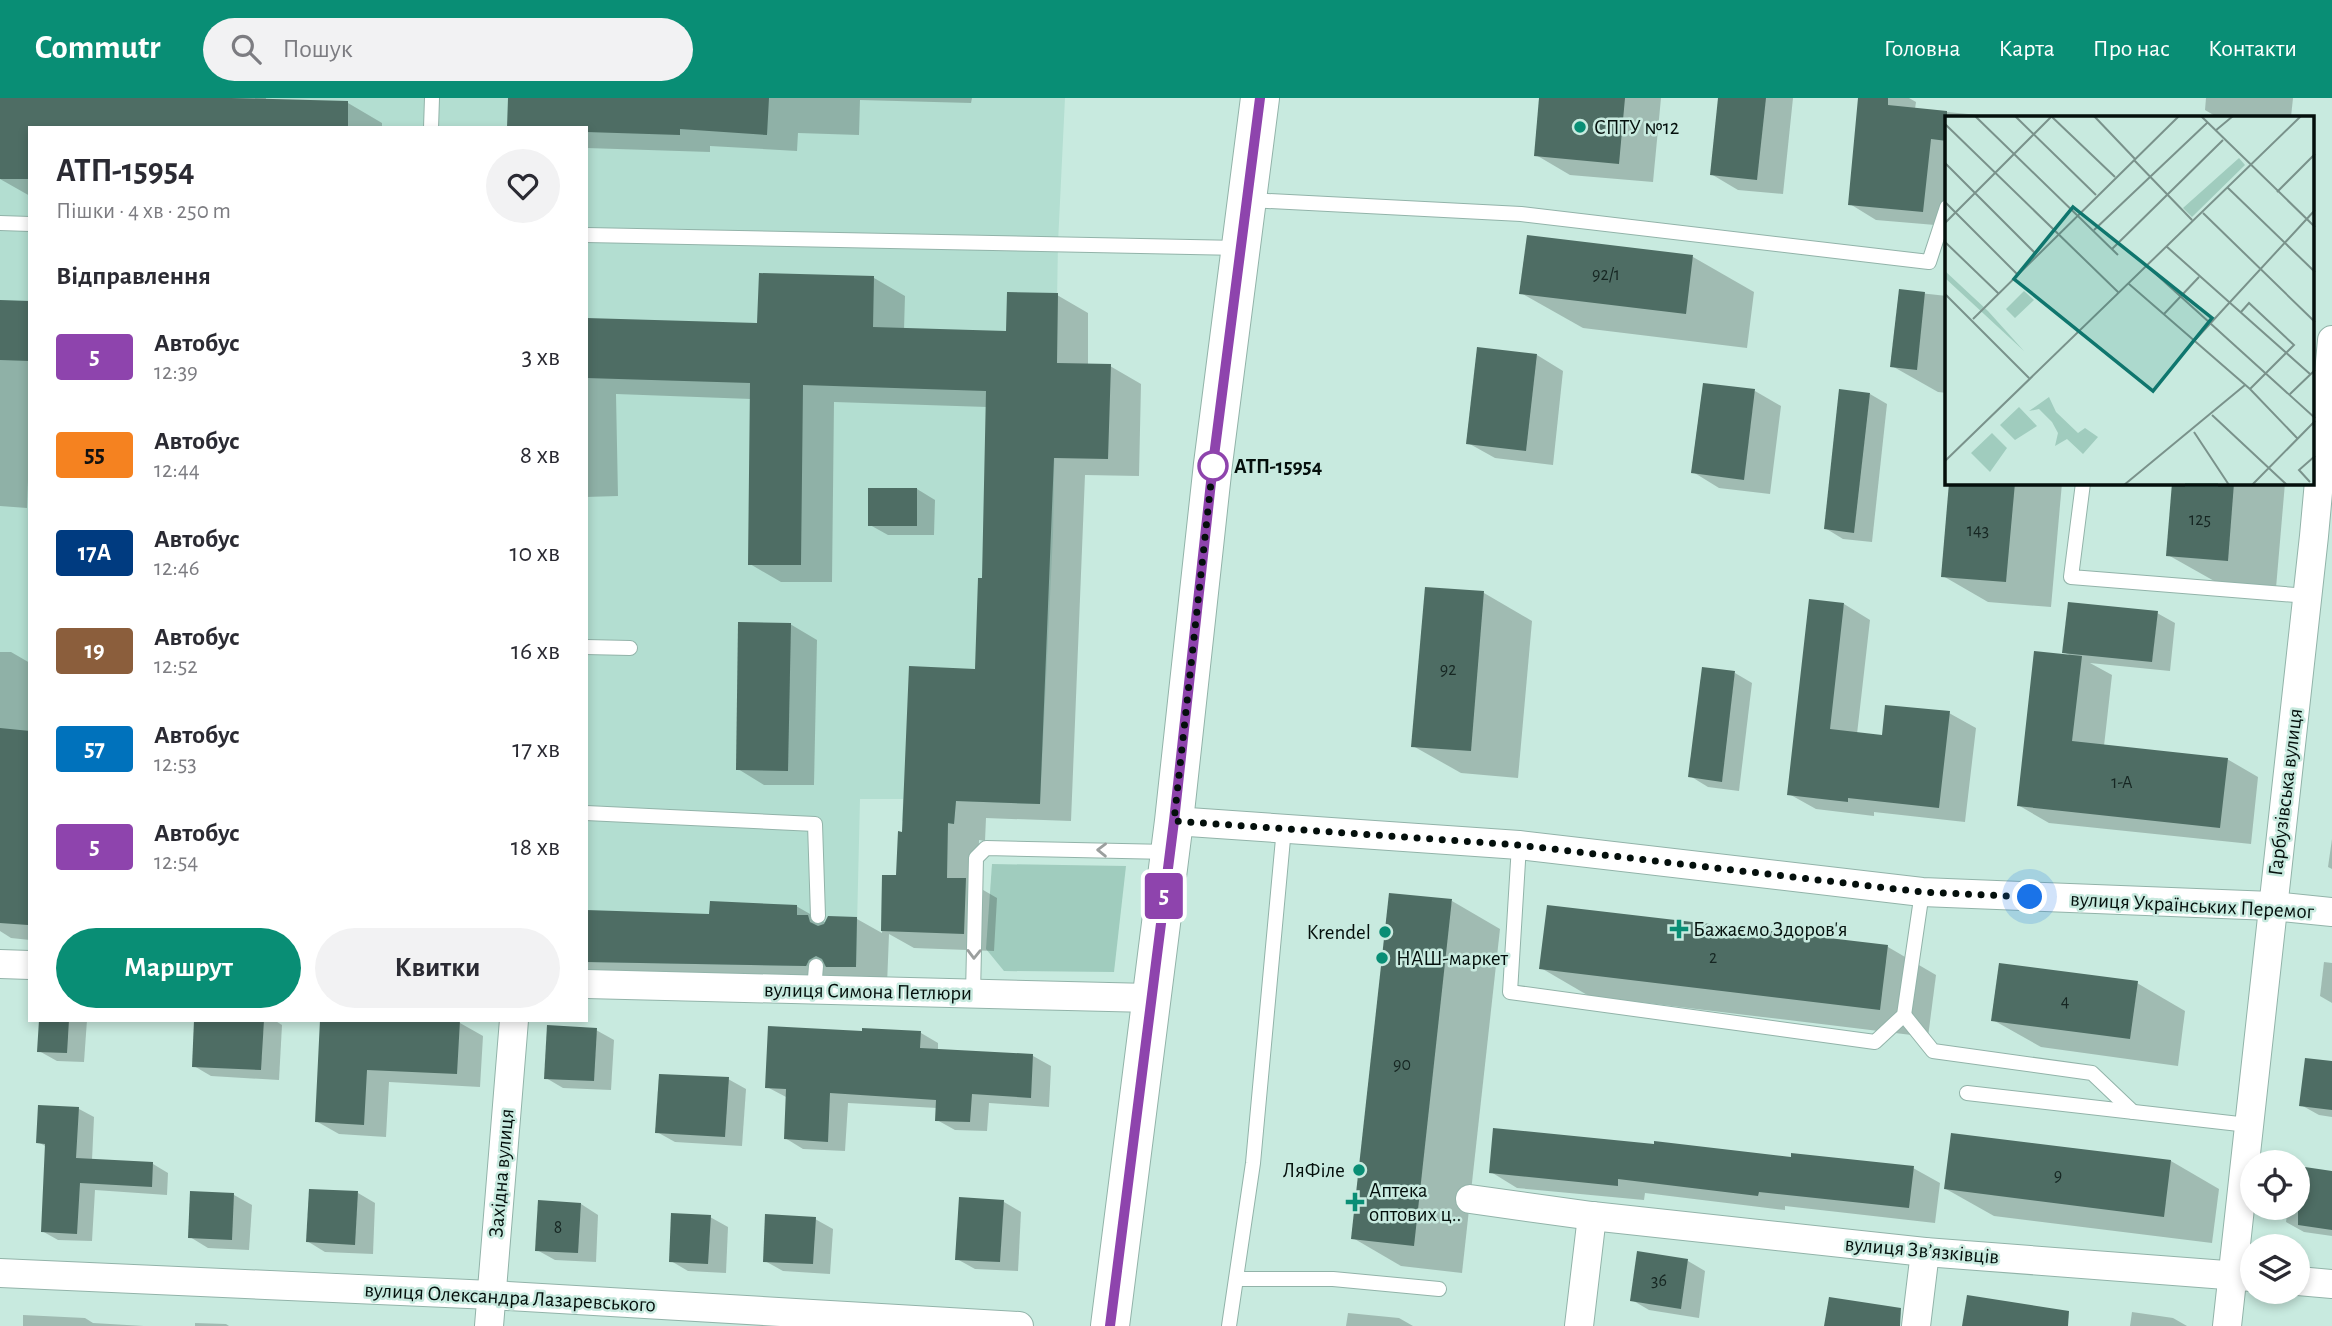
<!DOCTYPE html>
<html lang="uk">
<head>
<meta charset="utf-8">
<style>
	:root { --surface:#fff; --page:#f2f2f3; --text:#2b2b33; --muted:#7c7c81; --accent:#098e75 }
	body { margin:0; font-family:"Alegreya Sans",sans-serif; background:var(--page); color:var(--text); height:100vh; display:flex; flex-direction:column; font-size:26px; white-space:nowrap }
	* { box-sizing:border-box; margin:0 }
	p { font-size:23px; color:var(--muted) }
	.icon { flex:none; width:38px; height:38px; fill:none; stroke:currentColor; stroke-width:2; stroke-linecap:round; stroke-linejoin:round }
	.map { position:relative; flex:1; overflow:hidden }
	.side { position:absolute; left:28px; top:28px; width:560px; height:896px; display:flex; flex-direction:column; background:var(--surface); border-radius:0px; box-shadow:0 4px 10px #0003 }
	.side>* { flex:none }
	.badge { padding:0 14px; border-radius:5px; font-size:24px; line-height:46px }
	.controls { position:absolute; left:2240px; top:1052px; display:grid; gap:14px }
	.controls a { display:grid; place-items:center; width:70px; height:70px; border-radius:50%; background:var(--surface); box-shadow:0 4px 10px #0003; font-size:35px }
	.you { position:absolute; width:35px; height:35px; margin:-18px; border:5px solid #fff; border-radius:50%; background:#1a73e8; box-shadow:0 0 0 10px #1a73e833 }
	.map>.badge { position:absolute; translate:-50% -50%; box-shadow:0 0 0 4px #fff }
	h2 { padding:0 28px; font-size:26px; line-height:63px }
	.round { display:grid; place-items:center; flex:none; width:74px; height:74px; border-radius:37px; background:var(--page) }
	.summary { display:flex; align-items:center; justify-content:space-between; height:119px; padding:0 28px }
	h1 { font-size:33px; font-weight:700; line-height:52px }
	.primary-button { display:flex; gap:14px; margin-top:auto; padding:14px 28px }
	.primary-button a { flex:1; height:80px; border-radius:42px; background:var(--accent); color:#fff; font-size:28px; font-weight:700; line-height:80px; text-align:center }
	.primary-button a+a { background:var(--page); color:var(--text) }
	ul { padding:0; list-style:none }
	li { display:flex; align-items:center; gap:21px; height:98px; padding:0 28px }
	li div { flex:1 }
	li b { display:block; font-size:26px }
	li em { font-style:normal }
	li .badge { min-width:77px; font-weight:700; text-align:center }
	header { display:flex; align-items:center; gap:42px; box-sizing:border-box; height:98px; padding:0 35px; background:var(--accent); color:#fff }
	header strong { font-size:33px }
	nav { display:flex; gap:38px; margin-inline-start:auto; font-size:24px }
	.search { width:490px; height:63px; background:var(--page); display:flex; align-items:center; gap:18px; box-sizing:border-box; padding:0 24px; border-radius:38px; color:var(--muted); font-size:26px }
	.map>svg:first-child { display:block }
	.built { fill:#b3ded1 }
	.green { fill:#a0ccbe }
	.shadow { fill:#0003 }
	.building { fill:#4e6d64 }
	.lines { fill:none; stroke-linecap:round; stroke-linejoin:round }
	.service-casing { stroke:#92b3a9; stroke-width:16 }
	.minor-casing { stroke:#92b3a9; stroke-width:30 }
	.primary-casing { stroke:#92b3a9; stroke-width:40 }
	.service { stroke:#fff; stroke-width:14 }
	.minor { stroke:#fff; stroke-width:28 }
	.primary { stroke:#fff; stroke-width:38 }
	.oneway { stroke:#9b9f9e }
	.line-casing { stroke:#fff; stroke-width:16 }
	.line { stroke:#8e44ad; stroke-width:10 }
	.walk { stroke:#040f0c; stroke-width:7; stroke-dasharray:0 12.6 }
	.poi-dot { fill:#098e75; stroke:#c8eadf; stroke-width:2.5 }
	.stop-dot { fill:#fff; stroke:#8e44ad; stroke-width:3.5 }
	.labels { text-anchor:middle; stroke-width:5; stroke-linejoin:round; paint-order:stroke }
	.number-label { font-size:18px; fill:#162622 }
	.poi-label { font-size:21px; fill:#040f0c; stroke:#c8eadf; text-anchor:start }
	.stop-label { font-size:21px; font-weight:bold; fill:#040f0c; stroke:#c8eadf; text-anchor:start }
	.street-label { font-size:21px; fill:#040f0c; stroke:#c8eadf }
	.inset-river { fill:none; stroke:#70b4a1; stroke-width:3.5 }
	.inset-road { fill:none; stroke:#7a928b; stroke-width:2 }
	.view { fill:#0f766e; fill-opacity:0.15; stroke:#0f766e; stroke-width:3.5 }
	.inset-edge { fill:none; stroke:#040f0c; stroke-width:3.5 }
</style>
</head>
<body>
<header>
<strong>Commutr</strong>
<div class="search"><svg class="icon" aria-label="search" viewBox="0 0 24 24"><circle cx="10" cy="10" r="6"/><path d="M15 15l6 6"/></svg>Пошук</div>
<nav><a>Головна</a><a>Карта</a><a>Про нас</a><a>Контакти</a></nav>
</header>
<div class="map">
<svg width="2332" height="1228" viewBox="0 0 2332 1228">
	<rect width="100%" height="100%" fill="#c8eadf"/>
	<polygon class="built" points="0,0 1065,0 1058,145 1053,437 1040,706 956,703 954,726 902,723 903,701 860,701 856,869 586,864 586,30 30,30 30,710 0,707"/>
	<polygon class="green" points="992,766 1126,768 1114,874 1004,873 986,851"/>
	<g class="shadow">
		<polygon points="0,0 266,0 266,4 348,5 382,25 382,30 30,30 30,98 0,81"/>
		<polygon points="509,0 972,0 971,5 860,2 859,37 798,35 797,53 710,48 710,54 586,50 586,30"/>
		<polygon points="1541,0 1661,0 1653,84 1570,77 1536,57"/>
		<polygon points="1719,0 1793,0 1783,96 1738,92 1711,76"/>
		<polygon points="1860,0 1909,0 1916,4 1915,11 2000,19 1947,19 1947,128 1876,122 1850,106"/>
		<polygon points="2206,0 2293,0 2291,19 2217,19 2205,12"/>
		<polygon points="1528,139 1693,159 1754,194 1747,250 1583,230 1521,195"/>
		<polygon points="874,180 905,198 904,232 1007,235 1057,197 1088,215 1088,267 1110,268 1141,286 1139,378 1085,377 1071,723 986,720 985,743 979,742 978,789 997,800 994,853 914,850 889,836 887,887 859,886 845,878 840,880 586,881 586,813 711,818 796,808 826,825 857,821 882,835 884,779 898,779 904,735 976,573 983,482 987,309 834,304 832,484 781,484 750,466 751,301 616,296 618,398 586,399 586,222 759,227"/>
		<polygon points="1901,193 1947,198 1947,295 1938,294 1892,268"/>
		<polygon points="0,204 30,205 30,329 27,410 0,408"/>
		<polygon points="1537,257 1563,273 1553,367 1495,360 1468,345"/>
		<polygon points="1755,293 1781,308 1770,396 1719,390 1693,374"/>
		<polygon points="1870,296 1887,306 1872,444 1843,441 1825,430"/>
		<polygon points="1951,385 2062,385 2051,509 1988,504 1943,478"/>
		<polygon points="2174,385 2285,385 2276,490 2216,484 2168,457"/>
		<polygon points="917,391 935,402 934,437 888,437 870,427"/>
		<polygon points="1427,490 1484,495 1532,523 1518,680 1461,675 1413,648"/>
		<polygon points="1844,506 1870,522 1857,636 1884,639 1949,615 1976,630 1965,724 1874,714 1874,718 1816,711 1789,696"/>
		<polygon points="2157,515 2175,525 2170,573 2090,565 2112,577 2104,648 2227,661 2258,679 2251,746 2049,725 2018,707 2073,559 2064,554"/>
		<polygon points="790,526 817,542 814,687 764,687 738,671"/>
		<polygon points="0,554 11,554 30,565 30,842 11,840 0,833"/>
		<polygon points="1735,575 1752,585 1739,693 1708,689 1690,678"/>
		<polygon points="2332,741 2332,771 2328,769"/>
		<polygon points="1452,803 1500,831 1462,1175 1401,1168 1353,1140"/>
		<polygon points="1888,849 1936,877 1928,939 1589,898 1541,870"/>
		<polygon points="2324,864 2332,865 2332,905 2320,898"/>
		<polygon points="2137,885 2185,913 2178,968 2041,949 1993,922"/>
		<polygon points="40,922 87,922 84,964 57,963 39,953"/>
		<polygon points="196,922 274,922 282,927 279,982 211,978 194,968"/>
		<polygon points="322,922 460,925 483,938 480,989 389,984 386,1039 339,1036 316,1023"/>
		<polygon points="596,932 614,942 611,992 563,990 546,980"/>
		<polygon points="864,935 921,935 938,945 938,953 1033,958 1051,968 1049,1009 989,1005 987,1033 955,1032 937,1022 937,1010 848,1005 845,1053 803,1051 785,1040 788,1000 767,989"/>
		<polygon points="2332,965 2332,1019 2319,1017 2301,1007"/>
		<polygon points="728,981 746,991 742,1048 675,1044 657,1034"/>
		<polygon points="79,1011 94,1019 92,1062 153,1066 168,1075 167,1097 95,1092 92,1143 58,1142 42,1133 47,1049 38,1044"/>
		<polygon points="1792,1061 1913,1070 1940,1085 1935,1125 1785,1108 1785,1112 1645,1095 1644,1102 1517,1090 1491,1074"/>
		<polygon points="2171,1063 2219,1091 2212,1145 1994,1118 1946,1091"/>
		<polygon points="2298,1070 2332,1075 2332,1138 2304,1134 2286,1124 2288,1110 2298,1110"/>
		<polygon points="358,1095 375,1105 373,1156 325,1154 307,1143"/>
		<polygon points="234,1097 252,1107 249,1152 208,1150 190,1139"/>
		<polygon points="1004,1104 1021,1114 1018,1173 975,1171 957,1161"/>
		<polygon points="581,1106 598,1117 596,1164 555,1162 537,1152"/>
		<polygon points="710,1119 728,1129 726,1175 688,1173 671,1163"/>
		<polygon points="815,1121 833,1131 830,1176 783,1173 765,1163"/>
		<polygon points="1688,1163 1705,1173 1699,1220 1649,1212 1632,1202"/>
		<polygon points="2132,1214 2173,1220 2187,1228 2130,1228"/>
		<polygon points="1348,1215 1399,1220 1413,1228 1346,1228"/>
		<polygon points="23,1217 85,1220 93,1225 144,1228 23,1228"/>
		<polygon points="195,1225 226,1226 229,1228 195,1228"/>
	</g>
	<g class="building">
		<polygon points="0,0 231,0 348,3 348,30 30,30 30,81 0,81"/>
		<polygon points="508,0 769,0 767,37 680,31 680,37 586,34 586,30 507,30"/>
		<polygon points="1539,0 1625,0 1619,66 1534,58"/>
		<polygon points="1718,0 1766,0 1757,82 1710,77"/>
		<polygon points="1858,0 1888,0 1888,7 1947,13 1947,43 1931,41 1923,114 1848,107"/>
		<polygon points="1527,137 1693,157 1686,216 1519,196"/>
		<polygon points="759,175 874,178 873,229 1006,233 1007,194 1058,195 1057,265 1111,266 1108,361 1054,360 1040,706 956,703 954,726 948,725 947,780 966,780 964,836 881,833 882,777 896,777 898,733 902,734 909,568 975,571 978,480 982,480 986,293 803,287 801,467 748,467 750,285 586,280 586,220 757,225"/>
		<polygon points="1899,191 1925,194 1917,272 1890,269"/>
		<polygon points="0,202 30,203 30,263 0,262"/>
		<polygon points="1477,249 1537,256 1526,353 1466,346"/>
		<polygon points="1703,285 1755,291 1744,382 1691,375"/>
		<polygon points="1839,291 1870,295 1854,435 1824,431"/>
		<polygon points="1949,385 2015,385 2006,484 1941,479"/>
		<polygon points="2172,385 2234,385 2228,463 2166,458"/>
		<rect x="868" y="390" width="49" height="38"/>
		<polygon points="1425,489 1484,493 1471,653 1411,649"/>
		<polygon points="1809,501 1844,505 1830,631 1882,637 1885,607 1950,613 1939,710 1848,700 1848,704 1787,697"/>
		<polygon points="2068,504 2158,513 2152,564 2062,555"/>
		<polygon points="738,524 791,525 788,673 736,672"/>
		<polygon points="2034,553 2082,558 2072,643 2228,660 2220,730 2017,708"/>
		<polygon points="1702,569 1735,573 1722,684 1688,679"/>
		<polygon points="0,630 30,633 28,827 0,825"/>
		<polygon points="1389,795 1452,801 1414,1148 1351,1141"/>
		<polygon points="710,803 797,807 797,817 808,817 810,824 818,828 824,826 828,818 857,819 856,869 826,869 822,861 816,858 809,862 806,868 586,864 586,812 709,816"/>
		<polygon points="1547,807 1888,847 1880,912 1539,871"/>
		<polygon points="1999,865 2138,883 2130,941 1991,923"/>
		<polygon points="39,922 69,922 67,955 37,954"/>
		<polygon points="194,922 264,922 261,972 192,969"/>
		<polygon points="320,922 460,922 457,976 367,972 364,1027 315,1024"/>
		<polygon points="547,927 597,930 594,983 544,981"/>
		<polygon points="768,928 862,933 862,930 921,933 920,950 1033,956 1031,1000 972,996 970,1024 935,1023 936,1002 830,995 828,1044 784,1041 786,991 765,990"/>
		<polygon points="2305,960 2332,963 2332,1012 2299,1008"/>
		<polygon points="659,976 729,979 725,1039 655,1035"/>
		<polygon points="38,1007 79,1009 76,1060 153,1064 152,1089 80,1085 77,1136 41,1134 45,1046 36,1045"/>
		<polygon points="1493,1030 1654,1046 1654,1043 1791,1059 1791,1055 1914,1068 1909,1110 1759,1094 1758,1098 1618,1081 1618,1088 1489,1075"/>
		<polygon points="1951,1035 2171,1062 2164,1119 1944,1091"/>
		<polygon points="2298,1068 2332,1073 2332,1132 2298,1127"/>
		<polygon points="309,1091 358,1093 355,1147 306,1144"/>
		<polygon points="190,1093 234,1095 232,1142 188,1140"/>
		<polygon points="959,1099 1004,1102 1000,1164 955,1162"/>
		<polygon points="538,1102 581,1105 578,1155 535,1153"/>
		<polygon points="671,1115 711,1117 708,1166 669,1164"/>
		<polygon points="765,1116 816,1119 813,1166 763,1164"/>
		<polygon points="1637,1153 1688,1161 1681,1211 1630,1203"/>
		<polygon points="1967,1197 2069,1213 2068,1228 1962,1228"/>
		<polygon points="1829,1199 1901,1210 1900,1228 1824,1228"/>
	</g>
	<g class="lines">
		<g class="service-casing">
			<g id="service">
				<polyline points="431,30 432,0"/>
				<polyline points="1249,102 1521,116 1929,164 1947,109"/>
				<polyline points="0,125 30,126"/>
				<polyline points="586,137 1240,150"/>
				<polyline points="2083,385 2071,479 2308,498"/>
				<polyline points="586,549 630,550"/>
				<polyline points="586,715 815,726 818,818"/>
				<polyline points="1519,747 1510,894 1875,944 1904,917 1922,794"/>
				<polyline points="814,892 816,868"/>
				<polyline points="973,896 976,760 986,750 1169,754"/>
				<polyline points="1904,917 1933,953 2092,975 2133,1014"/>
				<polyline points="1967,995 2248,1027"/>
				<polyline points="1237,1181 1333,1181 1439,1191"/>
				<polyline points="1229,1228 1253,1065 1284,730"/>
			</g>
		</g>
		<g class="minor-casing">
			<g id="minor">
				<polyline points="1174,723 1519,747 1922,794 2272,808 2332,814"/>
				<polyline points="0,866 30,867"/>
				<polyline points="586,886 1150,900"/>
				<polyline points="1470,1101 1592,1118 1925,1154 2252,1179"/>
				<polyline points="0,1175 491,1197 1019,1228"/>
				<polyline points="2298,1183 2332,1186"/>
				<polyline points="489,1228 514,922"/>
				<polyline points="1579,1228 1592,1118"/>
				<polyline points="1916,1228 1925,1154"/>
				<polyline points="2227,1228 2314,438 2332,242"/>
			</g>
		</g>
		<g class="primary-casing">
			<polyline id="primary" points="1110,1228 1174,723 1213,366 1260,0"/>
		</g>
		<use href="#service" class="service"/>
		<use href="#minor" class="minor"/>
		<use href="#primary" class="primary"/>
	</g>
	<defs><path id="oneway-chevron" d="M-2-3.5L2.5 0L-2 3.5" fill="none" stroke-width="1.6" stroke-linecap="round" stroke-linejoin="round" transform="scale(1.75)"/></defs>
	<g class="oneway">
		<use href="#oneway-chevron" transform="translate(1102 752) rotate(-179)"/>
		<use href="#oneway-chevron" transform="translate(974 856) rotate(91)"/>
	</g>
	<g class="lines">
		<g class="line-casing">
			<polyline id="line" points="1110,1228 1174,723 1213,366 1260,0"/>
		</g>
		<use href="#line" class="line"/>
		<polyline class="walk" points="1213,368 1213,366 1174,723 1518,747 1922,794 2030,799"/>
	</g>
	<g class="poi-dot">
		<circle cx="1580" cy="29" r="7"/>
		<path d="M1675.5 820.5h7v7h7v7h-7v7h-7v-7h-7v-7h7z"/>
		<circle cx="1385" cy="834" r="7"/>
		<circle cx="1382" cy="860" r="7"/>
		<circle cx="1359" cy="1072" r="7"/>
		<path d="M1351.5 1093.5h7v7h7v7h-7v7h-7v-7h-7v-7h7z"/>
	</g>
	<circle class="stop-dot" cx="1213" cy="368" r="14"/>
	<g class="labels">
		<g class="number-label">
			<text x="1606" y="182">92/1</text>
			<text x="2200" y="427">125</text>
			<text x="1978" y="438">143</text>
			<text x="1448" y="577">92</text>
			<text x="2122" y="690">1-А</text>
			<text x="1713" y="865">2</text>
			<text x="2065" y="909">4</text>
			<text x="1402" y="972">90</text>
			<text x="2058" y="1083">9</text>
			<text x="558" y="1135">8</text>
			<text x="1659" y="1188">36</text>
		</g>
		<g class="poi-label">
			<text x="1594" y="36">СПТУ №12</text>
			<text x="1693" y="838">Бажаємо Здоров'я</text>
			<text x="1371" y="841" text-anchor="end">Krendel</text>
			<text x="1396" y="867">НАШ-маркет</text>
			<text x="1345" y="1079" text-anchor="end">ЛяФіле</text>
			<text x="1369" y="1099">Аптека<tspan x="1369" dy="24">оптових ц..</tspan></text>
		</g>
		<g class="stop-label">
			<text x="1234" y="375">АТП-15954</text>
		</g>
		<g class="street-label">
			<text transform="translate(2285 694) rotate(-83)" y="7">Гарбузівська вулиця</text>
			<text transform="translate(2192 807) rotate(3)" y="7">вулиця Українських Перемог</text>
			<text transform="translate(868 893) rotate(1)" y="7">вулиця Симона Петлюри</text>
			<text transform="translate(501 1075) rotate(-85)" y="7">Західна вулиця</text>
			<text transform="translate(1922 1152) rotate(5)" y="7">вулиця Звʼязківців</text>
			<text transform="translate(510 1199) rotate(3)" y="7">вулиця Олександра Лазаревського</text>
		</g>
	</g>
	<g transform="translate(1945 18)">
		<rect width="369" height="369" fill="#c8eadf"/>
		<path d="M 294,42 L 300,49 L 247,101 L 238,92 ZM 0,155 L 43,195 L 79,235 L 0,162 ZM 79,175 L 89,184 L 70,202 L 61,193 ZM 104,281 L 111,296 L 133,317 L 140,312 L 153,321 L 138,338 L 122,323 L 110,330 L 113,317 L 107,306 L 94,293 L 84,295 ZM 74,291 L 92,310 L 70,324 L 55,309 ZM 47,317 L 62,332 L 45,356 L 26,337 Z" fill="#a0ccbe"/>
		<path class="inset-river" d="M 240,369 L 273,369"/>
		<path class="inset-road" d="M 30,0 L 173,139M 70,0 L 151,79M 106,0 L 170,61M 149,0 L 190,43M 256,0 L 370,111M 0,8 L 173,176M 270,15 L 288,0M 189,44 L 247,104M 0,47 L 91,138M 282,71 L 370,156M 332,76 L 370,38M 0,86 L 72,158M 258,97 L 370,206M 0,107 L 107,0M 149,114 L 262,7M 0,126 L 53,177M 221,130 L 365,258M 167,133 L 278,24M 202,150 L 370,302M 184,168 L 305,273 L 352,322M 0,178 L 84,262M 296,196 L 304,187 L 349,229 L 305,273M 219,198 L 254,161M 28,203 L 234,0M 250,224 L 370,94M 345,278 L 370,254M 267,299 L 342,369M 249,316 L 284,369M 0,345 L 356,0M 365,366 L 354,354 L 370,340M 179,369 L 300,269M 307,369 L 370,305"/>
		<path class="view" d="M 128,91 L 267,202 L 208,275 L 69,163 Z"/>
		<rect width="369" height="369" class="inset-edge"/>
	</g>
</svg>
<div class="controls">
<a><svg class="icon" aria-label="locate" viewBox="0 0 24 24"><circle cx="12" cy="12" r="6"/><path d="M12 2v4M12 18v4M2 12h4M18 12h4"/></svg></a>
<a><svg class="icon" aria-label="layers" viewBox="0 0 24 24"><path d="M12 4l9 5-9 5-9-5zM3 14l9 5 9-5"/></svg></a>
</div>
<div class="you" style="left:2030px;top:799px"></div>
<b class="badge" style="left:1164px;top:798px;background:#8e44ad;color:#fff">5</b>
<section class="side">
<div class="summary"><div><h1>АТП-15954</h1><p>Пішки · 4 хв · 250 m</p></div><a class="round"><svg class="icon" aria-label="heart" viewBox="0 0 24 24"><path d="M12 20l-8-8c-3-5 5-10 8-4 3-6 11-1 8 4z"/></svg></a></div>
<h2>Відправлення</h2>
<ul>
<li><span class="badge" style="background:#8e44ad;color:#fff">5</span><div><b>Автобус</b><p>12:39</p></div><em>3 хв</em></li>
<li><span class="badge" style="background:#f58220;color:#111">55</span><div><b>Автобус</b><p>12:44</p></div><em>8 хв</em></li>
<li><span class="badge" style="background:#003b80;color:#fff">17А</span><div><b>Автобус</b><p>12:46</p></div><em>10 хв</em></li>
<li><span class="badge" style="background:#8b5e3c;color:#fff">19</span><div><b>Автобус</b><p>12:52</p></div><em>16 хв</em></li>
<li><span class="badge" style="background:#0072bc;color:#fff">57</span><div><b>Автобус</b><p>12:53</p></div><em>17 хв</em></li>
<li><span class="badge" style="background:#8e44ad;color:#fff">5</span><div><b>Автобус</b><p>12:54</p></div><em>18 хв</em></li>
</ul>
<div class="primary-button"><a>Маршрут</a><a>Квитки</a></div>
</section>
</div>
</body>
</html>
